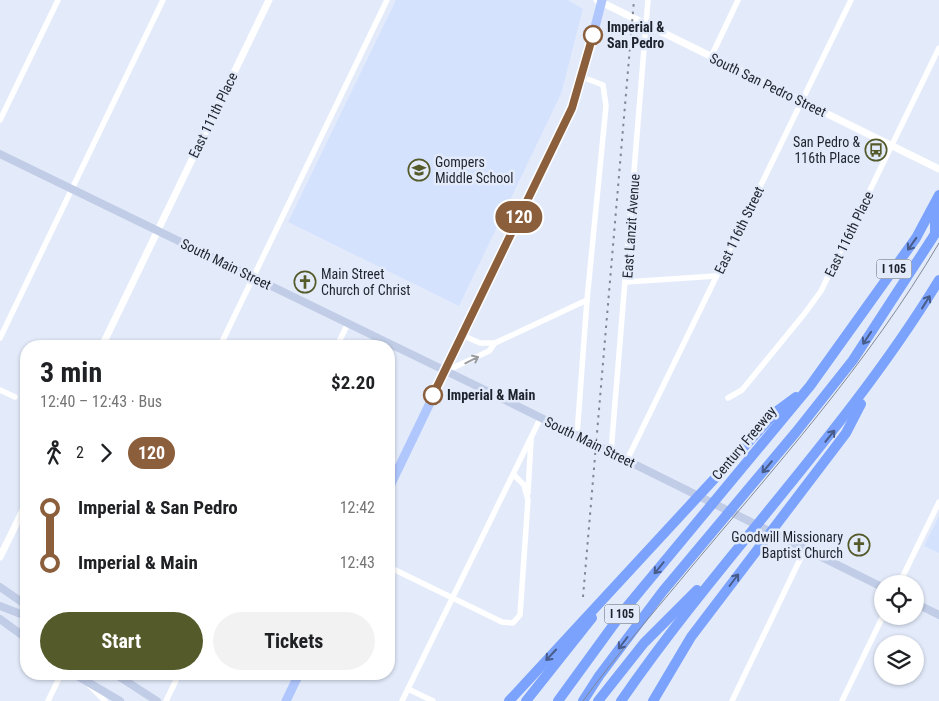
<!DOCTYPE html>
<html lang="en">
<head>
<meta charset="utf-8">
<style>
	:root { --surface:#fff; --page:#f2f2f2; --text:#202124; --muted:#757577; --accent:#545a29 }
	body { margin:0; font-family:"Roboto Condensed",sans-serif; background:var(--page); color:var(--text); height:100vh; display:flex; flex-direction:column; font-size:19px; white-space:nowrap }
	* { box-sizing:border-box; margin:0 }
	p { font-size:16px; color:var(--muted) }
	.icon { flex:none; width:28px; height:28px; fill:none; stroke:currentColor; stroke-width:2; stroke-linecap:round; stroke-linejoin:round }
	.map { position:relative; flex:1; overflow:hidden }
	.sheet { position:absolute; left:20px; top:340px; width:375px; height:340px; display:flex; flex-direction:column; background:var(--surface); border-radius:20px; box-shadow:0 1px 4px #0004 }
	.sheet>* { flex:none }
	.badge { padding:0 10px; border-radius:16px; font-size:18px; line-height:32px }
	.controls { position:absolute; left:874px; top:575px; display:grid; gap:10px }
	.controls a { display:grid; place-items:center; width:50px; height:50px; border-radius:50%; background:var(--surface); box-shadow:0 1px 4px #0004; font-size:25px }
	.map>.badge { position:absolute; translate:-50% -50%; box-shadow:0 0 0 2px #fff }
	.legs { display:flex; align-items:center; gap:8px; height:55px; padding:0 20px; font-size:16px }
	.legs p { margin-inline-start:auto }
	.head { display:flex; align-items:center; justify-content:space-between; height:85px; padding:0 20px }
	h1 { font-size:28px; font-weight:700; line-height:38px }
	.button { display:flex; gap:10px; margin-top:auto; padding:10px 20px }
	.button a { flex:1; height:58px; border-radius:30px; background:var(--accent); color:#fff; font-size:20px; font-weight:700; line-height:58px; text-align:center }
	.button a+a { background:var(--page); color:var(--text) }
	ul { padding:0 20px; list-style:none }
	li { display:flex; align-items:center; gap:18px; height:55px; font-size:19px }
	li i { display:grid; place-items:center; width:8px; height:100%; margin:0 6px; background:currentColor }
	li i::after { content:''; width:12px; height:12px; margin:-6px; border:4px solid; border-radius:50%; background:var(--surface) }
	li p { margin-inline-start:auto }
	li:first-child i { background:linear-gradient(#0000 50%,currentColor 0) }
	li:last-child i { background:linear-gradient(currentColor 50%,#0000 0) }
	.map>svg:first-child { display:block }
	.built { fill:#d5e2fe }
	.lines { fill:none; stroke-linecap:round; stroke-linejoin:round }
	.minor { stroke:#fff; stroke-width:5.5 }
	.tertiary { stroke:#fff; stroke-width:7 }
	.secondary { stroke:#c1cce6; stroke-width:8 }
	.primary { stroke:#b0c7fd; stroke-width:9 }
	.motorway { stroke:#7ba2fc; stroke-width:10 }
	.tram { stroke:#818794; stroke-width:1 }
	.rail { stroke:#818794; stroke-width:2; stroke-dasharray:2.5 5; stroke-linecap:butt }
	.oneway { stroke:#485c8a }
	.oneway2 { stroke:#9a9ca0 }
	.line-1-casing { stroke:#fff; stroke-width:11 }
	.line-1 { stroke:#8b5e3c; stroke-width:8 }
	.stop-1-dot { fill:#fff; stroke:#8b5e3c; stroke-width:2.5 }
	.labels { text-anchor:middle; stroke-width:5; stroke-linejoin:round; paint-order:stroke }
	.shield { fill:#e3ebfb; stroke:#595f6b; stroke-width:1 }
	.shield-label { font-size:12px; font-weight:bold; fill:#1e232d }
	.stop-label { font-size:14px; font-weight:bold; fill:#1e232d; stroke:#e3ebfb; text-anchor:start }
	.street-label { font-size:14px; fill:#1e232d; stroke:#e3ebfb }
	.poi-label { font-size:14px; fill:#1e232d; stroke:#e3ebfb; text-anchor:end }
</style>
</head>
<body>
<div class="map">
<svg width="939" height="701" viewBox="0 0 939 701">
	<rect width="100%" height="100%" fill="#e3ebfb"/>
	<g class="built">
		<polygon points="396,0 568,0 583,9 561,94 459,306 288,222"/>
		<polygon points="939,516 939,553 924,546"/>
	</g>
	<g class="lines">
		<g class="minor">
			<polyline points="711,57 738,0"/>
			<polyline points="0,120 58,0"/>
			<polyline points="626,282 716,276"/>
			<polyline points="462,335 480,343 495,343 587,300"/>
			<polyline points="0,338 163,0"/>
			<polyline points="220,346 387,0"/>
			<polyline points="337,346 348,323"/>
			<polyline points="446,371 489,351 495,343"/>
			<polyline points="0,390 15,397"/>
			<polyline points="728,398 742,390 805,313 821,291 939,48"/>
			<polyline points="577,435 587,300 606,106 603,85 582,77"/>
			<polyline points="611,452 648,0"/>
			<polyline points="627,460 851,0"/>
			<polyline points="528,493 531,440"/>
			<polyline points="389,567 502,622 513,623 520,615 528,500 524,485 513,474"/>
			<polyline points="899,584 939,502"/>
			<polyline points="89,685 105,701"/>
			<polyline points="408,689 433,701"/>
			<polyline points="48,701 61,674"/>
			<polyline points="166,701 179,674"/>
			<polyline points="402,701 541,417"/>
			<polyline points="732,701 805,549"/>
			<polyline points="842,701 883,616"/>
		</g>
		<g class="tertiary">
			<polyline points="597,0 939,169"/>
			<polyline points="102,346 269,0"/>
			<polyline points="0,557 26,504"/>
		</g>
		<g class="secondary">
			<polyline points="0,154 487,391 882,587"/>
			<polyline points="0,587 26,605"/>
			<polyline points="915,603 939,615"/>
			<polyline points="0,606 26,616"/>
			<polyline points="0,619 26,638"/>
			<polyline points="74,674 120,701"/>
			<polyline points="115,674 157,701"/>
		</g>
		<g class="primary">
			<polyline points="389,488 572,108 582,77 602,0"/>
			<polyline points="286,701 299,674"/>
		</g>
		<g class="motorway">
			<polyline points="509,701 777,411 796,397"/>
			<polyline points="526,701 592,618"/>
			<polyline points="558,701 625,609 810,386 916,238 939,195"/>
			<polyline points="583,701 599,676 663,591 796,432 853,360 935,234 935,205"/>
			<polyline points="598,701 644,643 697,590"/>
			<path d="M 621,701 C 721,556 847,431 939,280"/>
			<polyline points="653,701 691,637 846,433 861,404"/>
		</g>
		<path class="tram" d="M 583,701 C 614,658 649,618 683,577 C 773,469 868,364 939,243"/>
		<polyline class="rail" points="583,597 634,0"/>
	</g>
	<defs><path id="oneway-shaft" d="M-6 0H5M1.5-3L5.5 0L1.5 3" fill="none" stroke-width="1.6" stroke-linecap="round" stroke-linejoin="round" transform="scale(1.25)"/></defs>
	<g class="oneway">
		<use href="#oneway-shaft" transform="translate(912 244) rotate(125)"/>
		<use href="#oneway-shaft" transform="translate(926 302) rotate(-58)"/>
		<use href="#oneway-shaft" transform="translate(867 338) rotate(124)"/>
		<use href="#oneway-shaft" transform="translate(830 436) rotate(-51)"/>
		<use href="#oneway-shaft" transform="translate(767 467) rotate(130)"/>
		<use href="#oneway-shaft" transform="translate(659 568) rotate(129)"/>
		<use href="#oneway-shaft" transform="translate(734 580) rotate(-53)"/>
		<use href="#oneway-shaft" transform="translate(623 643) rotate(127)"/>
		<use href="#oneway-shaft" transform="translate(551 655) rotate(133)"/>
	</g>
	<use class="oneway2" href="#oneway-shaft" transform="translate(472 360) rotate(-27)"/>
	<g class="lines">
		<g class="line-1-casing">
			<polyline id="line-1" points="433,395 572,108 593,35"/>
		</g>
		<use href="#line-1" class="line-1"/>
	</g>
	<defs>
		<g id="bus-ring" transform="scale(1.125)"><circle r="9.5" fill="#e3ebfb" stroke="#545a29" stroke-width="1.5"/><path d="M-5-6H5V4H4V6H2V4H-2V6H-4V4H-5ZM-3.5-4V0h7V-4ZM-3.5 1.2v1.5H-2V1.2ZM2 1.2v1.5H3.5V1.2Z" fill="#545a29"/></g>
		<g id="school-ring" transform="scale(1.125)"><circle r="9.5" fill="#e3ebfb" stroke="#545a29" stroke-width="1.5"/><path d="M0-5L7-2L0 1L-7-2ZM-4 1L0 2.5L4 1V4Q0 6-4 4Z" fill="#545a29"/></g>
		<g id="church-ring" transform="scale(1.125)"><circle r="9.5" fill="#e3ebfb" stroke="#545a29" stroke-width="1.5"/><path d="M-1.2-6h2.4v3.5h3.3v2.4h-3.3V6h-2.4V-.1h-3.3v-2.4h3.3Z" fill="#545a29"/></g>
	</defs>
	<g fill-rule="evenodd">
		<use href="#bus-ring" x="876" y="150"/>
		<use href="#school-ring" x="419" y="170"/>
		<use href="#church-ring" x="305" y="282"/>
		<use href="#church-ring" x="859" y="545"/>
	</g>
	<g class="stop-1-dot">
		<circle cx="593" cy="35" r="9"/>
		<circle cx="433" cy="395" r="9"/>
	</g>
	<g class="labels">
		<g class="shield">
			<rect x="876.5" y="259.5" width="35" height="19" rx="4"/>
			<rect x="604.5" y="604.5" width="35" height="19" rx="4"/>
		</g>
		<g class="shield-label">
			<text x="894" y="273">I 105</text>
			<text x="622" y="618">I 105</text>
		</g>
		<g class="stop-label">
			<text x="607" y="32">Imperial &amp;<tspan x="607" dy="16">San Pedro</tspan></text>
			<text x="447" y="400">Imperial &amp; Main</text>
		</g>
		<g class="street-label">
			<text transform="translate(768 85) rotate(26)" y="5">South San Pedro Street</text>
			<text transform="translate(213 115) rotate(-64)" y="5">East 111th Place</text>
			<text transform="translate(631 226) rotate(-86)" y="5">East Lanzit Avenue</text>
			<text transform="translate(739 230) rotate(-64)" y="5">East 116th Street</text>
			<text transform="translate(849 234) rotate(-64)" y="5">East 116th Place</text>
			<text transform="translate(226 264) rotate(26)" y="5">South Main Street</text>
			<text transform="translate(590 442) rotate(26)" y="5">South Main Street</text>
			<text transform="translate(744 443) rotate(-50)" y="5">Century Freeway</text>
		</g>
		<g class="poi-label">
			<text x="860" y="147">San Pedro &amp;<tspan x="860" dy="16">116th Place</tspan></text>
			<text x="435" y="167" text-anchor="start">Gompers<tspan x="435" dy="16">Middle School</tspan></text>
			<text x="321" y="279" text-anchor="start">Main Street<tspan x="321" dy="16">Church of Christ</tspan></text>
			<text x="843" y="542">Goodwill Missionary<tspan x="843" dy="16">Baptist Church</tspan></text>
		</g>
	</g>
</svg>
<div class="controls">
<a><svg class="icon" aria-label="locate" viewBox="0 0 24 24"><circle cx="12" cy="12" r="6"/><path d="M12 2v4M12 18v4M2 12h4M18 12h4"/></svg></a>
<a><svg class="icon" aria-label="layers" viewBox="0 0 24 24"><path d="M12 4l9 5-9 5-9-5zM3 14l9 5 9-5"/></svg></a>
</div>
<b class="badge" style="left:519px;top:217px;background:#8b5e3c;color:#fff">120</b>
<section class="sheet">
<div class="head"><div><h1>3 min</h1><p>12:40 – 12:43 · Bus</p></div><b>$2.20</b></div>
<div class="legs"><svg class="icon" aria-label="walk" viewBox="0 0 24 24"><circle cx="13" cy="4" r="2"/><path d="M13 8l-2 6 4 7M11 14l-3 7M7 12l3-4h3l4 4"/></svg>2<svg class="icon" aria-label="forward" viewBox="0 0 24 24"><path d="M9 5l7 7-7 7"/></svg><b class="badge" style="background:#8b5e3c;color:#fff">120</b></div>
<ul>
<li><i style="color:#8b5e3c"></i><b>Imperial &amp; San Pedro</b><p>12:42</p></li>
<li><i style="color:#8b5e3c"></i><b>Imperial &amp; Main</b><p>12:43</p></li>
</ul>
<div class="button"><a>Start</a><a>Tickets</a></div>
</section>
</div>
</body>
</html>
